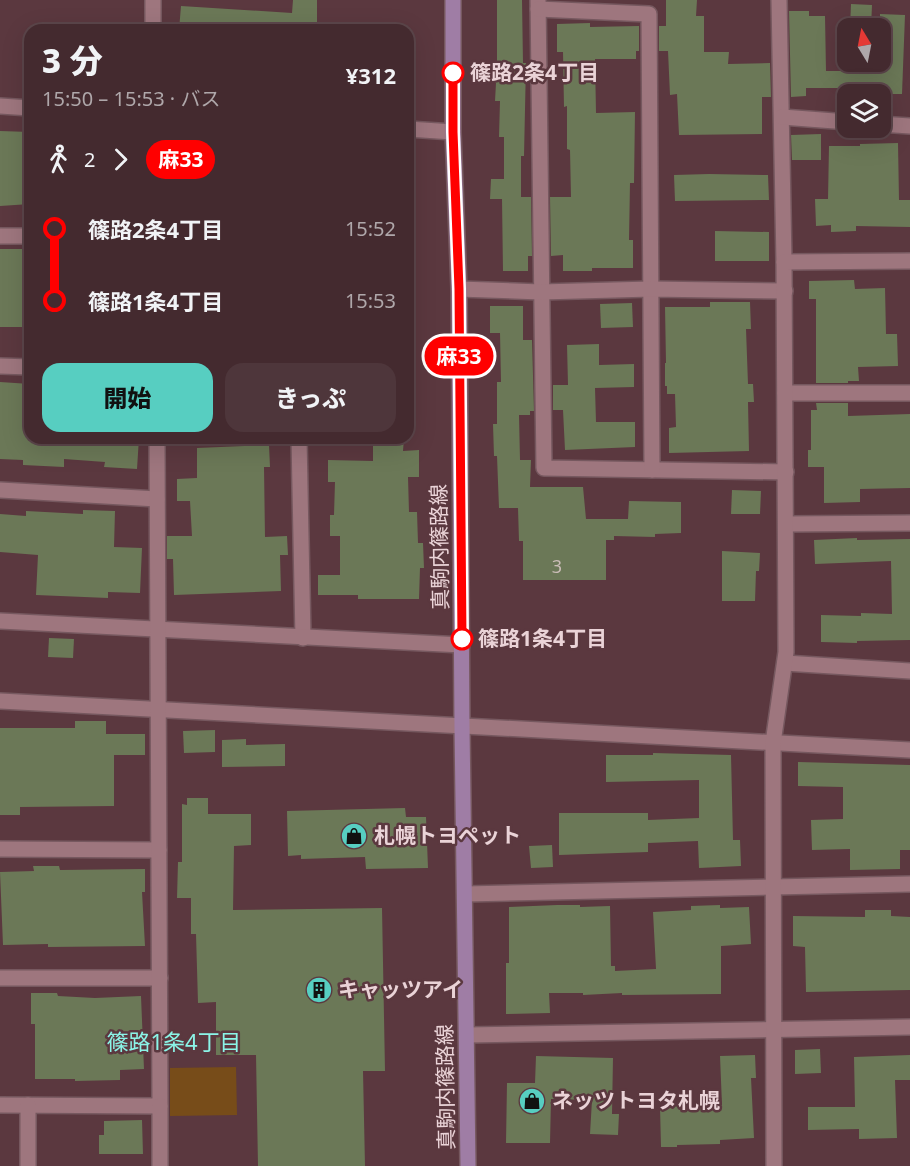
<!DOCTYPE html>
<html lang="ja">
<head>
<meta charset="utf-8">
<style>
	:root { --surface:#442a2f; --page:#4e363b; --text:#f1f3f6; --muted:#afa7aa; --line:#5c464b; --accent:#57cec1 }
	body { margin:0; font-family:"Noto Sans","Noto Sans JP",sans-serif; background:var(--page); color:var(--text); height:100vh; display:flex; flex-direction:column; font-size:22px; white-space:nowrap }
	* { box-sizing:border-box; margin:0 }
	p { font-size:20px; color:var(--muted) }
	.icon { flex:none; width:33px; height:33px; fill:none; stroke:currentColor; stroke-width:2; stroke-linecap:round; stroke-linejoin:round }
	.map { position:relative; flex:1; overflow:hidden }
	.side { position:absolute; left:24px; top:24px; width:390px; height:420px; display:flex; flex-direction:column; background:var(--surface); border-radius:18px; box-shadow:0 6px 24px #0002,0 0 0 2px var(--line) }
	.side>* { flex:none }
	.badge { padding:0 12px; border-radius:20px; font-size:21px; line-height:39px }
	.needle { width:39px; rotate:350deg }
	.buttons { position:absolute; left:837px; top:18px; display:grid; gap:12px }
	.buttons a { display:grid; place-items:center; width:54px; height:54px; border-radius:12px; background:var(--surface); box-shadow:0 6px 24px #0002,0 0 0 2px var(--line); font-size:30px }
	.map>.badge { position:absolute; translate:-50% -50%; box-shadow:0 0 0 3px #fff }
	.legs { display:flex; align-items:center; gap:9px; height:66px; padding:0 18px; font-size:20px }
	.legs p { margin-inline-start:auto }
	.overview { display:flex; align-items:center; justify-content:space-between; height:102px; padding:0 18px }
	h1 { font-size:33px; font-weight:800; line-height:45px }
	.action { display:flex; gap:12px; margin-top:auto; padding:12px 18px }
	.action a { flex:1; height:69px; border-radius:18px; background:var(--accent); color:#111; font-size:24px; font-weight:800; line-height:69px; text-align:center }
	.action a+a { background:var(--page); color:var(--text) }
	ul { padding:0 18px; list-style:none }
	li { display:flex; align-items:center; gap:21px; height:72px; font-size:22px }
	li i { display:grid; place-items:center; width:9px; height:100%; margin:0 8px; background:currentColor }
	li i::after { content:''; width:15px; height:15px; margin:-8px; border:4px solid; border-radius:50%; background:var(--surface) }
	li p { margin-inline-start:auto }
	li:first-child i { background:linear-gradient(#0000 50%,currentColor 0) }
	li:last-child i { background:linear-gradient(currentColor 50%,#0000 0) }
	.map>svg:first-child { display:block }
	.green { fill:#774c19 }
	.building { fill:#6b7857 }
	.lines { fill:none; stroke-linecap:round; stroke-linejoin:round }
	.minor-casing { stroke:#76585f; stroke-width:18 }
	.major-casing { stroke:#76585f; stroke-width:18 }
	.minor { stroke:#9e767e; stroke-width:15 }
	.major { stroke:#9f7da5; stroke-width:15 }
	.line-1-casing { stroke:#fff; stroke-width:14 }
	.line-1 { stroke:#f00; stroke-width:9 }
	.stop-1-dot { fill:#fff; stroke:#f00; stroke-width:3 }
	.labels { text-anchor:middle; stroke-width:5; stroke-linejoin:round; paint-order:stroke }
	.number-label { font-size:18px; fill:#cabcb7 }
	.stop-label { font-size:21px; font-weight:bold; fill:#ead3d7; stroke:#5b383f; text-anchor:start }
	.street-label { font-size:21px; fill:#ead3d7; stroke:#5b383f }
	.poi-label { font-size:21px; font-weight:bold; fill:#ead3d7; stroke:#5b383f; text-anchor:start }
	.neighbourhood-label { font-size:22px; fill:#8bf4e7; stroke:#5b383f }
</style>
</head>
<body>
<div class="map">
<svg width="910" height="1166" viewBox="0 0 910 1166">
	<rect width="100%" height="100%" fill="#5b383f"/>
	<polygon class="green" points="236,1067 237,1115 170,1116 170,1068"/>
	<g class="building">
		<polygon points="293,0 317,0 317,30 179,30 181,6 292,13"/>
		<polygon points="497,0 522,0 523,63 526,63 524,156 521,156 521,197 531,197 532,256 528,256 528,271 503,271 502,199 490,199 491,179 504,179 504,137 499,137 500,101 495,101 496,83 491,83 491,63 497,63"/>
		<polygon points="666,0 697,0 696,16 704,16 704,52 729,52 728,64 770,63 771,97 762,97 762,134 679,135 677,94 670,95 668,51 659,51 659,26 666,26"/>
		<polygon points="851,4 872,5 871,28 850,28"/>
		<polygon points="789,11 809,11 809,16 825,16 826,71 876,71 876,68 880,68 880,14 905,15 902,94 839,94 839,88 806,88 806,96 791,97"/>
		<polygon points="590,23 590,27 639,26 639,51 636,51 636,59 595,59 596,113 635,112 634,183 630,183 629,240 633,240 633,268 592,268 592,271 563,271 563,255 551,256 550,197 571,197 570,150 567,149 567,106 564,107 563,52 557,52 557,24"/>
		<polygon points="0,131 30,132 30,204 0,206"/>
		<polygon points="821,134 821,160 792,160 791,135"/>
		<polygon points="898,143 899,200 910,200 910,227 856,226 856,231 831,232 831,225 816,226 815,199 828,199 829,146 860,146 860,144"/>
		<polygon points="709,174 768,175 769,200 675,201 674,175"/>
		<polygon points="715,231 769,232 769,261 715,261"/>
		<polygon points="0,249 22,249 22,302 28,302 28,327 0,327"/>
		<polygon points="854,280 855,289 885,288 886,334 897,334 898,366 858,367 859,381 848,381 848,383 816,383 816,299 809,299 809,281"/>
		<polygon points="710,302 750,302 751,329 746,329 748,384 753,384 754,402 748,402 749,451 669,453 669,428 676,427 675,394 667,394 667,386 665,386 665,363 666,363 665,307 710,307"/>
		<polygon points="632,303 633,327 601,328 600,304"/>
		<polygon points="490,306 523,306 523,340 532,340 534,411 530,411 530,415 519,415 520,460 531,460 530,487 583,487 586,519 628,519 629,501 681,502 681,533 655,534 655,537 614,536 614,540 606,540 606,580 523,580 523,541 519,541 518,508 499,508 497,456 494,456 493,424 497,424 497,382 501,382 500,333 490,333"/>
		<polygon points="599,344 599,365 634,364 634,387 595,388 596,422 635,422 635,447 565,450 563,410 553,410 553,385 568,385 567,345"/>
		<polygon points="0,382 30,384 30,438 139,438 137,469 104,467 105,462 64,459 64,467 23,465 23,460 0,459"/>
		<polygon points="816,403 848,403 848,416 910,414 910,488 860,489 860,502 824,503 824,467 808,467 808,450 811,450 811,410 817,410"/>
		<polygon points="373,438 404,438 403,451 419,450 419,477 408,477 409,512 417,512 418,543 423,543 424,568 420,568 419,599 358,599 358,595 318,595 318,575 340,575 340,536 330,536 330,515 334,515 335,482 328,482 328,460 373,461"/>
		<polygon points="269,445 270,467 264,467 265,537 287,536 288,555 280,555 281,591 174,595 173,559 167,559 167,536 192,536 190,501 177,501 177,479 197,478 197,448"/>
		<polygon points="732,490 761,491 760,514 731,514"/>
		<polygon points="83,510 115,511 114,547 142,548 140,593 108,592 108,598 36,595 38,555 0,552 0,514 26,516 26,511 83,514"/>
		<polygon points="857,538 857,540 910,539 910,640 857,641 857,643 821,642 821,615 861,616 861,613 892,614 891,561 815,564 814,540"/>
		<polygon points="722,551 760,553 759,571 756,571 755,601 722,601"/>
		<polygon points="49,638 74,639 73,658 48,657"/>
		<polygon points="75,721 106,721 106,734 145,734 145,755 114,755 114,806 20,807 20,815 0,815 0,728 75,728"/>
		<polygon points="215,730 215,752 184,753 183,731"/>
		<polygon points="246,739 246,745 285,744 285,766 222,767 222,740"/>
		<polygon points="653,753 731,755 733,840 740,840 741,866 699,868 698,841 648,843 648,852 559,855 559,813 648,813 648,820 699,818 699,780 606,782 606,755 653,755"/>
		<polygon points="798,762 910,765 910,850 900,850 900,869 850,870 850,849 812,850 811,820 843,819 843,787 798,786"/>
		<polygon points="187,798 208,798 208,814 251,814 251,845 234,846 233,910 382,908 385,1071 363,1071 365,1166 258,1166 256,1055 216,1055 216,1002 198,1003 196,934 191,934 191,898 177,898 178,862 182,862 182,804 187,805"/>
		<polygon points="405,808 406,817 426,817 428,868 366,869 365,857 301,859 301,855 288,856 287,811"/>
		<polygon points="552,845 553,867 531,868 529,846"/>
		<polygon points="33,866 59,866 60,870 145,869 145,892 142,892 145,946 48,947 48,944 3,945 0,872 34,871"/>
		<polygon points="557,905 580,905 580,907 610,906 611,966 615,966 615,971 656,969 653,912 691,910 691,906 720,905 720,908 749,907 751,944 721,946 721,994 622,995 622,993 583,995 583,993 549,993 550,1013 506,1014 506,963 509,963 509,907"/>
		<polygon points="865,910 891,910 891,916 910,917 910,990 806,992 805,947 793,946 793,916 865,917"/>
		<polygon points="31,993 57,993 58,996 95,998 141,996 144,1069 120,1070 120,1080 75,1081 75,1079 35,1079 35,1024 31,1024"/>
		<polygon points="820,1049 821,1073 795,1074 795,1050"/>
		<polygon points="755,1055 756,1078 751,1078 754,1138 720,1140 720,1144 677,1145 677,1147 661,1147 660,1107 722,1105 720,1056"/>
		<polygon points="910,1055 910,1080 895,1080 897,1138 859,1139 859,1129 808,1130 808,1107 855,1107 854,1057"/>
		<polygon points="536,1056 613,1058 612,1114 619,1114 618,1135 590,1134 592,1100 551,1099 550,1143 506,1143 507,1083 535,1083"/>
		<polygon points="142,1120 143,1154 99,1154 99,1135 104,1135 104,1121"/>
	</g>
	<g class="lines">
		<g class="minor-casing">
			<g id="minor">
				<polyline points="153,0 153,30"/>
				<polyline points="538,0 544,468 786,472"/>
				<polyline points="779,0 784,262"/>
				<polyline points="538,9 649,14 652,470"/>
				<polyline points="0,106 30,108"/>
				<polyline points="782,117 848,122"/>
				<polyline points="880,124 910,126"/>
				<polyline points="408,129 453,132"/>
				<polyline points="0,236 30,236"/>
				<polyline points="459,289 541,292 651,289 785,291"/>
				<polyline points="0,366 30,367"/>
				<polyline points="785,393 910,393"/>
				<polyline points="299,438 303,638"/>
				<polyline points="0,490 157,499"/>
				<polyline points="786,524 910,523"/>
				<polyline points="0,621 462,645"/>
				<polyline points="785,663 910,671"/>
				<polyline points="0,701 910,750"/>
				<polyline points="0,849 159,850"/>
				<polyline points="465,894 910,884"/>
				<polyline points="0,978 160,978"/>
				<polyline points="467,1035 910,1027"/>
				<polyline points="0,1105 160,1106 157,438"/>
				<polyline points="28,1105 28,1166"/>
				<polyline points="160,1166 160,1106"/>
				<polyline points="774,1166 773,743 786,652 784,262 910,261"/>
			</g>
		</g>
		<g class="major-casing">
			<polyline id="major" points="453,0 453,132 459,289 462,727 468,1166"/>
		</g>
		<use href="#minor" class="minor"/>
		<use href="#major" class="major"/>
	</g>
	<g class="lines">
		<g class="line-1-casing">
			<polyline id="line-1" points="453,73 453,132 459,289 462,639"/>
		</g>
		<use href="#line-1" class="line-1"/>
	</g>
	<defs>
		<g id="shop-disc" transform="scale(1.35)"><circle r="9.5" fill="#57cec1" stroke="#5b383f"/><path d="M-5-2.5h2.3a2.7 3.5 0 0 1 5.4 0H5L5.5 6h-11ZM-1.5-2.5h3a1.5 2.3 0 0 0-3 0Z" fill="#111"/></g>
		<g id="building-disc" transform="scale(1.35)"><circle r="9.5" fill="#57cec1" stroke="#5b383f"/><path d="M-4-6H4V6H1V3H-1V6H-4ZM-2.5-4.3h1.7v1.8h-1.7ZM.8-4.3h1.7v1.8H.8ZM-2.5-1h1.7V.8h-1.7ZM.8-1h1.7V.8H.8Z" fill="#111"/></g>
	</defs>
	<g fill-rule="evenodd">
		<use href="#shop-disc" x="354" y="836"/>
		<use href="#building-disc" x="319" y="990"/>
		<use href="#shop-disc" x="532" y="1101"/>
	</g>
	<g class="stop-1-dot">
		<circle cx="453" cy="73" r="10"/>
		<circle cx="462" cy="639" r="10"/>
	</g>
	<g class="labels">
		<g class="number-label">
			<text x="557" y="573">3</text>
		</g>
		<g class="stop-label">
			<text x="470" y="80">篠路2条4丁目</text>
			<text x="478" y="646">篠路1条4丁目</text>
		</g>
		<g class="street-label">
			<text transform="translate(440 547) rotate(-91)" y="7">真駒内篠路線</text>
			<text transform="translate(446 1087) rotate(-91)" y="7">真駒内篠路線</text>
		</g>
		<g class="poi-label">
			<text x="374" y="843">札幌トヨペット</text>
			<text x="338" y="997">キャッツアイ</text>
			<text x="552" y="1108">ネッツトヨタ札幌</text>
		</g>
		<g class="neighbourhood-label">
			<text x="174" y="1050">篠路1条4丁目</text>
		</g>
	</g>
</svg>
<div class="buttons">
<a><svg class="needle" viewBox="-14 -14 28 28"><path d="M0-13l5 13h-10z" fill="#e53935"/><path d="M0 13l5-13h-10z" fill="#afa7aa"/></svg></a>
<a><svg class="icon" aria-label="layers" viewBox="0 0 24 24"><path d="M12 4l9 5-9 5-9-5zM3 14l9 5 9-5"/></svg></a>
</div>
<b class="badge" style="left:459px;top:356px;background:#f00;color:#fff">麻33</b>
<section class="side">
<div class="overview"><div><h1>3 分</h1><p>15:50 – 15:53 · バス</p></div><b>¥312</b></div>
<div class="legs"><svg class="icon" aria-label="walk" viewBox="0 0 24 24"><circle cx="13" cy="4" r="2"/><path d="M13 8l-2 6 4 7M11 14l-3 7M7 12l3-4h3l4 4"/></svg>2<svg class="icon" aria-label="forward" viewBox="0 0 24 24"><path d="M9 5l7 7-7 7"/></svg><b class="badge" style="background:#f00;color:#fff">麻33</b></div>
<ul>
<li><i style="color:#f00"></i><b>篠路2条4丁目</b><p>15:52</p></li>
<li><i style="color:#f00"></i><b>篠路1条4丁目</b><p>15:53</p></li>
</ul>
<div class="action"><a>開始</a><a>きっぷ</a></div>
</section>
</div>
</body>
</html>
